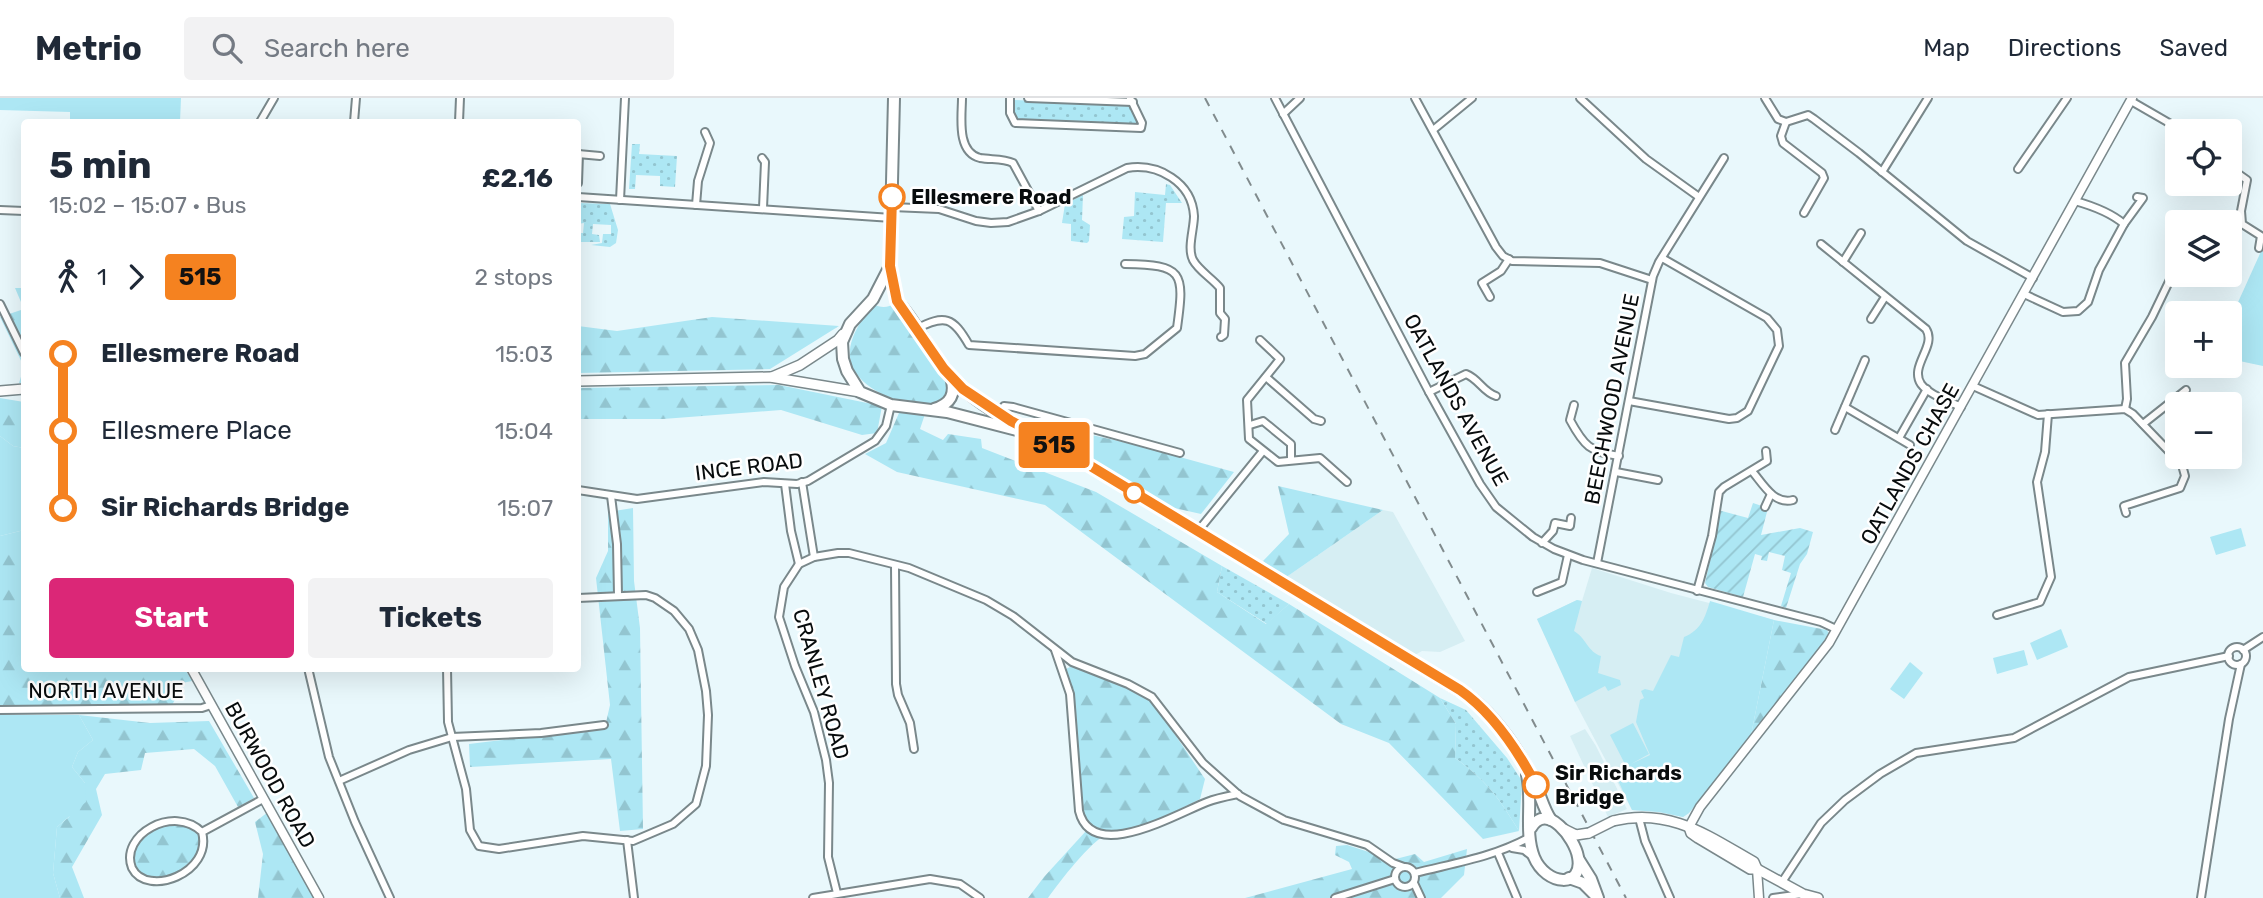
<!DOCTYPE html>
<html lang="en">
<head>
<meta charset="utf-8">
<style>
	:root { --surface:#fff; --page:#f2f2f3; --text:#1f2937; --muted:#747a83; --line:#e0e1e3; --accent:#db2777 }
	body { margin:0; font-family:Rubik,sans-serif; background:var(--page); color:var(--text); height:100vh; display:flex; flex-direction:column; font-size:26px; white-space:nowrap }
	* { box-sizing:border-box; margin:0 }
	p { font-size:23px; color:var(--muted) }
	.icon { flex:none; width:38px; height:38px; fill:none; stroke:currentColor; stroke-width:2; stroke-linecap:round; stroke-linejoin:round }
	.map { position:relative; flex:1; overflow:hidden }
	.drawer { position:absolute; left:21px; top:21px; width:560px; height:553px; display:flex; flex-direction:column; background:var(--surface); border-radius:7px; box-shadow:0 7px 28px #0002 }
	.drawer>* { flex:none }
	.badge { padding:0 14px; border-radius:5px; font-size:24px; line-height:46px }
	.buttons { position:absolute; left:2165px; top:21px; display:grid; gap:14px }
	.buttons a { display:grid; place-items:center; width:77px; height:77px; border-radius:7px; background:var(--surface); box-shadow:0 7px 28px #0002; font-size:35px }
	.map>.badge { position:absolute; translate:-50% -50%; box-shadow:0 0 0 4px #fff }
	.legs { display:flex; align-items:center; gap:10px; height:77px; padding:0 28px; font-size:23px }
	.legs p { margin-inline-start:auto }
	.head { display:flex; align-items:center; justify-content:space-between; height:119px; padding:0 28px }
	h1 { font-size:38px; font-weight:700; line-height:52px }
	.primary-button { display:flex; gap:14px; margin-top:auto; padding:14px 28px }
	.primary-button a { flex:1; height:80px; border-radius:7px; background:var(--accent); color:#fff; font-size:28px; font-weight:700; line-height:80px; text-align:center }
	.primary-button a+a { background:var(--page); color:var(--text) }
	ul { padding:0 28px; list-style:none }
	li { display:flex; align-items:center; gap:24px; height:77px; font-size:26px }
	li i { display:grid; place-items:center; width:10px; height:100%; margin:0 9px; background:currentColor }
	li i::after { content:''; width:18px; height:18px; margin:-9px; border:5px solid; border-radius:50%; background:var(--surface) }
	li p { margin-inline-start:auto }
	li:first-child i { background:linear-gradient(#0000 50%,currentColor 0) }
	li:last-child i { background:linear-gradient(currentColor 50%,#0000 0) }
	header { display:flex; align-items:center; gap:42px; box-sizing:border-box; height:98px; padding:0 35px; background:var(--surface); border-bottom:2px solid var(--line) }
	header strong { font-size:33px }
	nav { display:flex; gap:38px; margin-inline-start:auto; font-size:24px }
	.search { width:490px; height:63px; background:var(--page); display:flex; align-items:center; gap:18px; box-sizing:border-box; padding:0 24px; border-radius:7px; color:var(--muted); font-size:26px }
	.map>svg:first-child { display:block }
	.built { fill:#d6eef3 }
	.grass { fill:url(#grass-dots) }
	.forest { fill:url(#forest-firs) }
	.park { fill:#ade7f4 }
	.garden { fill:url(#garden-furrows) }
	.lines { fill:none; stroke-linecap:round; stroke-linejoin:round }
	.minor-casing { stroke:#7a888b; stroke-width:10 }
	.tertiary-casing { stroke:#7a888b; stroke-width:11 }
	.secondary-casing { stroke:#7a888b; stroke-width:12 }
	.primary-casing { stroke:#7a888b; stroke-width:14 }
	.minor { stroke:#fff; stroke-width:6 }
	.tertiary { stroke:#fff; stroke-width:8 }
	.secondary { stroke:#fff; stroke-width:9 }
	.primary { stroke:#fff; stroke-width:10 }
	.rail { stroke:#818b8d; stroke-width:2; stroke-dasharray:9 9; stroke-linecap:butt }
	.secondary-bridge-casing { stroke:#7a888b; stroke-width:12; stroke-linecap:butt }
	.secondary-bridge { stroke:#fff; stroke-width:9 }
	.line-1-casing { stroke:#fff; stroke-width:16 }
	.line-1 { stroke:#f58220; stroke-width:10 }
	.stop-1-dot { fill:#fff; stroke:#f58220; stroke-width:3.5 }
	.labels { text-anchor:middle; stroke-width:5; stroke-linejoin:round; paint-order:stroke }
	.stop-label { font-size:21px; font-weight:bold; fill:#080c0d; stroke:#fff; text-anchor:start }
	.street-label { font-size:21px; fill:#080c0d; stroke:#fff }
</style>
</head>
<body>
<header>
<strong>Metrio</strong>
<div class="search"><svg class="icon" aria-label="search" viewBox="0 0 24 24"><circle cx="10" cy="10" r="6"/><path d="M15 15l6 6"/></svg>Search here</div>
<nav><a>Map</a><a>Directions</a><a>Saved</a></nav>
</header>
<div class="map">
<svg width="2263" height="800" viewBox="0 0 2263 800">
	<defs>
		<pattern id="grass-dots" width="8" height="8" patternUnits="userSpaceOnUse" patternTransform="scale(1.75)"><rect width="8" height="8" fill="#ade7f4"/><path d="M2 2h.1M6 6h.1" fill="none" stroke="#93c5d0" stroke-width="1.8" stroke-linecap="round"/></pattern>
		<pattern id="forest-firs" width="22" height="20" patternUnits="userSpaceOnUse" patternTransform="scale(1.75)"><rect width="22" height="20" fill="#ade7f4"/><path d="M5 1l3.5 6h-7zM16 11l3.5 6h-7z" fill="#93c5d0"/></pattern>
		<pattern id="garden-furrows" width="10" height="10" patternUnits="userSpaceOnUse" patternTransform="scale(1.75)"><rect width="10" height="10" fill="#ade7f4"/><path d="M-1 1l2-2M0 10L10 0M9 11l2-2" fill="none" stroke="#93c5d0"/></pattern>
	</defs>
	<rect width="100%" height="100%" fill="#e9f8fc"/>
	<g class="built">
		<polygon points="1383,412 1393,414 1465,543 1440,554 1422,553 1415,557 1285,480"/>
		<polygon points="1592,470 1671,495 1774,522 1689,715 1683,719 1659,714 1632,712 1575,604 1537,521 1577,502 1582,503"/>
		<polygon points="1585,631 1596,648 1627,711 1608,719 1570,638"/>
	</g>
	<g class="grass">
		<polygon points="1015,2 1131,8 1140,25 1139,27 1019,25 1012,18 1013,3"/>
		<polygon points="632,46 640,46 639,56 677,58 675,89 660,88 660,78 636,77 635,91 629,91"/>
		<polygon points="1166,86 1170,87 1182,105 1166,105 1163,144 1122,141 1124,119 1134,118 1135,94 1165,97"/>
		<polygon points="1083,97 1082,122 1090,127 1089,143 1087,145 1071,143 1071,126 1062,125 1065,106"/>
		<polygon points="578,105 610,106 618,132 616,145 610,149 591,147 602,145 603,136 611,136 611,127 593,126 592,136 599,137 600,144 578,144 578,135 583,135 584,125 578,126"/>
		<polygon points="1222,468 1289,506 1267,526 1217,494"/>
		<path d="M 1440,600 L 1466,612 L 1507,660 L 1522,683 L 1519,733 C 1499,700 1487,683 1455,660 L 1456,626 Z"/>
	</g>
	<g class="forest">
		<polygon points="15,190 24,190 24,285 19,285 24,269 0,219 24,211"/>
		<path d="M 895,205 L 921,250 L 946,283 L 948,292 L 945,302 C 918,316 854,294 850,260 C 848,239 862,222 873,206 C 881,210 888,210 895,205 Z"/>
		<polygon points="712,219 839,228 770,271 578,275 578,228 617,233"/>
		<polygon points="779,287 882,308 877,335 862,337 781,312 663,321 578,321 578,290"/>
		<polygon points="0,300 24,304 24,350 13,348 0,338"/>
		<path d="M 899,315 L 925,316 L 920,331 L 943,342 L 948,336 L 981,341 L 982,350 L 1096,394 L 1222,468 L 1217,494 L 1266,526 L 1289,506 L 1440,600 L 1456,626 L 1455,660 C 1487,683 1499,700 1519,733 L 1483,741 L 1389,645 L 1341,626 L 1045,407 L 897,374 L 865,356 L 886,345 Z"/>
		<polygon points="1031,323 1140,348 1234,374 1201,416 1170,409 1067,348"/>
		<polygon points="1278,388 1383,412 1285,480 1263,463 1289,436"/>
		<polygon points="633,410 634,483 640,530 643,731 620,733 611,661 470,669 469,646 605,629 610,607 596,480 608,453 608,414"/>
		<polygon points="24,432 24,570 185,571 192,583 172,587 177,598 172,607 0,608 0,438"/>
		<polygon points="1774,522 1827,532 1829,536 1795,587 1750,642"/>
		<path d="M 1074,567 L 1151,601 L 1205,681 L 1200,701 C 1177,713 1153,724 1129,732 C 1122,734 1114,732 1108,735 C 1090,744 1060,783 1048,800 L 1028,800 L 1044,779 L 1086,733 L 1081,713 L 1070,585 L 1064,572 Z"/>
		<polygon points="79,617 150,625 209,623 254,700 238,709 215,668 194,651 145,655 141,672 105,676 96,691 102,717 72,769 84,800 60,800 53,775 57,729 69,719 85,685 72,669 78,654 93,642"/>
		<polygon points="268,714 316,800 258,800 263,756 255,724"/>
		<path d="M 164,726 C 170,726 180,725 186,727 C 223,739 181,790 150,780 C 112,769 142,736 164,726 Z"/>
		<polygon points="1347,747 1372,755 1384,764 1415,756 1424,764 1467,751 1464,777 1441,800 1245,800 1352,771 1349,764 1335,757 1336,748"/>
	</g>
	<g class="park">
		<polygon points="0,0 181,0 180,24 70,24 70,14 0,12"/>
		<polygon points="2263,149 2263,268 2230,261 2230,222"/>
		<polygon points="0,338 13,348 24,350 24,432 0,438"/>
		<polygon points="2241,430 2246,448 2216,457 2210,439"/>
		<path d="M 1577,502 L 1582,503 L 1574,533 C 1586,540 1588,554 1601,558 L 1598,575 L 1620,582 L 1621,587 L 1608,593 L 1605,588 L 1575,604 L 1537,521 Z"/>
		<path d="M 1710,503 L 1774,522 L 1750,642 L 1689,715 L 1683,719 L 1659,714 L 1632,712 L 1614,674 L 1626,668 L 1610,637 L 1633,625 L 1649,656 L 1631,666 L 1650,657 L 1636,624 L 1640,602 L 1644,600 L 1641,593 L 1645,591 L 1653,593 L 1671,557 L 1679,559 L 1684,539 C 1701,532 1705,520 1710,503 Z"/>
		<polygon points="2061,531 2068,549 2037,562 2030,545"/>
		<polygon points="2024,552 2028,567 1997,576 1993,560"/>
		<polygon points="1910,564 1923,575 1904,601 1890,591"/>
		<polygon points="0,617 79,617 93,642 78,654 72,669 85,685 86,704 57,729 53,775 60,800 0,800"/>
	</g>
	<polygon class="garden" points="1753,405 1768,410 1761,437 1800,430 1813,434 1807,456 1800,466 1786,510 1781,508 1791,475 1782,472 1785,458 1769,454 1767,463 1761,462 1762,458 1755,456 1743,499 1708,489 1705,485 1715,441 1718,412 1748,420"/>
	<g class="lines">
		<g class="minor-casing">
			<g id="minor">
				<path d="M 962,0 C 962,18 956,54 980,60 C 991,62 1003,60 1013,65 L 1039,113"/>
				<polyline points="1010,0 1010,15 1015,25 1141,30 1142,25 1130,0"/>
				<polyline points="1028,0 1133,4"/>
				<polyline points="1275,0 1429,294 1480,386 1496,409 1533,439 1554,451 1583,462 1821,524 1836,531"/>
				<polyline points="1415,0 1496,149 1503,158 1512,163 1600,165 1652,182"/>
				<polyline points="1580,0 1646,61 1699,99"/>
				<polyline points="1765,0 1778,21 1786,24"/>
				<polyline points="2131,3 2183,33"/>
				<polyline points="1283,16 1300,0"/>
				<polyline points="260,24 274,0"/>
				<polyline points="354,24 356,0"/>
				<polyline points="459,24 460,0"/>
				<polyline points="1786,24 1808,17 1814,21 1859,55 1967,143 2033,180"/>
				<polyline points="1786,24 1781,38 1783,45 1822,75 1824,80 1804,115"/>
				<polyline points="1433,32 1472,0"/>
				<polyline points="578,56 600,58"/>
				<polyline points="762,60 765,64 763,110"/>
				<polyline points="2230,70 2247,82 2241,113 2242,126 2261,138 2259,150"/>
				<polyline points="2018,71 2067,0"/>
				<polyline points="1882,74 1928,0"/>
				<polyline points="578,85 579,56"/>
				<polyline points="578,99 892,120"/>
				<polyline points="620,102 625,0"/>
				<path d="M 2075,103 C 2093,108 2110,114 2124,126 L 2143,100 L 2137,99"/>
				<polyline points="696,107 698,83 710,45 705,34"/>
				<path d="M 892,109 L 939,111 L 976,123 L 991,125 L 1008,124 L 1039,113 L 1127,70 C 1158,65 1192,84 1194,118 C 1194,131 1187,150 1193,162 C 1199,173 1212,180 1220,190 L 1220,215 L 1225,221 L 1224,237 L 1221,239"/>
				<polyline points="0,112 24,113"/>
				<path d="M 1821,146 L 1926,231 C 1937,248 1909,268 1921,286 C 1929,297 1949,303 1961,309"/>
				<polyline points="1843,164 1861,135"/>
				<polyline points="2024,196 2063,214 2078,213 2088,204 2099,172 2124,126"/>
				<polyline points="1490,199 1482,185 1501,173 1509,161"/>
				<polyline points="0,206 24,255"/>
				<polyline points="1871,221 1885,199"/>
				<path d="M 916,231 C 945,216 953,219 969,247 L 1135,258 L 1145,256 L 1177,230 C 1185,173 1183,167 1125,166"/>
				<polyline points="1260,242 1280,261 1247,302 1249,341 1278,364 1320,360 1347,384"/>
				<polyline points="1266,279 1314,321 1321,323"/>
				<polyline points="1973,288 2038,317 2125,311 2133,316 2182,367 2185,378 2180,390 2124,408 2126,415"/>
				<path d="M 1429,294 L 1466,276 C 1479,281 1483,294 1496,298"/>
				<polyline points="1629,303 1729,321 1737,320 1748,313 1779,248 1777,232 1767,220 1662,160"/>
				<path d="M 1574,307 L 1570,322 C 1584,348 1590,354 1619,358"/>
				<polyline points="1845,309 1910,347"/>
				<polyline points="2125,311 2127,301 2125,265 2152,219 2177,167"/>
				<polyline points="999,315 1004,308 1013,309 1180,355"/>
				<polyline points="2143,326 2186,292"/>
				<polyline points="1250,327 1263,323 1291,346 1291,362"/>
				<polyline points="1835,332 1865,262"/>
				<polyline points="1899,340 1927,291"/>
				<path d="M 1752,373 C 1763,386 1774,407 1793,402"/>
				<polyline points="1616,374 1658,382"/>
				<polyline points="802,384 814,459"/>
				<polyline points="785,386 791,433 799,466"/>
				<polyline points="578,392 637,401 764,384 797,386 808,383 875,343 886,328 891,307"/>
				<polyline points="611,398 617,446 618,497"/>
				<polyline points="1765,409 1771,396"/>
				<polyline points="1198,433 1263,353"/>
				<polyline points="1542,445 1553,433 1555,425 1570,428 1571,420"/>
				<polyline points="1597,465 1653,178 1659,164 1724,60"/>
				<polyline points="895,468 896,586 898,597 910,625 914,651"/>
				<polyline points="1697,493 1712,438 1719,394 1724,389 1767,363 1766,353"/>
				<polyline points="1537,494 1562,484 1568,457"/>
				<polyline points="1997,517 2040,504 2051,479 2037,384 2045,354 2048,316"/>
				<circle cx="2237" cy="558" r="9"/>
				<path d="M 1055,552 L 1070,596 L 1079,713 C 1092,766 1176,716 1207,704 C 1217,700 1228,698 1238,696"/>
				<polyline points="2243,552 2263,539"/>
				<polyline points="308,570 329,659 355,724 390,800"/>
				<polyline points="447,570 448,624 466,691 470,732 479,748 499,751 583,738 633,743 673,726 696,706 706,668 708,617 706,593 698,552 689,531 674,513 655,500 646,497 578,500"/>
				<polyline points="0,612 202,610 211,607"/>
				<polyline points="339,683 409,652 452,639 541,635 604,627"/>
				<polyline points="1639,720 1645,743 1670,800"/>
				<path d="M 202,734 C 174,706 119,737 132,770 C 147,800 213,775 202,734 L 263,701"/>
				<polyline points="627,742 634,800"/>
				<polyline points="1512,750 1524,752 1533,759"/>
				<polyline points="1498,755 1517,800"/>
				<circle cx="1405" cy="779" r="10"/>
				<path d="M 1415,775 C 1454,765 1494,759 1530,739"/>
				<polyline points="1782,784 1821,725 1845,702 1880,676 1916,655 2014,640 2129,579 2229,558"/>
				<polyline points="1414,785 1421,800"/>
				<polyline points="837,795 828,759 829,685 826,662 814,614 795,568 779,519 784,489 799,466 814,459 838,455 849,455 909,470 986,502 1013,518 1072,564 1128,586 1152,599 1203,665 1240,698 1284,722 1367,747 1393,765 1404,769"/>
				<polyline points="813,800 930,781 960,786 980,800"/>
				<polyline points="1335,800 1395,781"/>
				<polyline points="1773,800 1802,796"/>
				<polyline points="2201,800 2229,621 2241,566"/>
			</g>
		</g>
		<g class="tertiary-casing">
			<g id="tertiary">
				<polyline points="191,570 319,800"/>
				<polyline points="1689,729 1700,709 1829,545 2132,0"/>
				<polyline points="1757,771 1759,800"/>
			</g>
		</g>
		<g class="secondary-casing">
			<g id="secondary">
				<polyline points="772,279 800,267 838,242 843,236"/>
				<polyline points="578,283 770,279 860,294"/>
				<polyline points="0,293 24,291"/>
				<path d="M 1613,723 C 1670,709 1708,738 1754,764 L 1757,771"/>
				<polyline points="1689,729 1691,735 1698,740 1750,771 1757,771 1803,796 1818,800"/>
				<polyline points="1564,731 1576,737 1589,735"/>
			</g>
		</g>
		<g class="primary-casing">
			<g id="primary">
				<path d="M 894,0 L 890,168 L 897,203 C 915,222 927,249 943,270 C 966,300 1012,326 1046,341 L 1469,598 C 1497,620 1520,654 1535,686 C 1541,698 1543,710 1551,722"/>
				<polyline points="890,168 873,201 850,226 842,244 843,261 847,273 860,294 891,307 947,314 1021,333"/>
				<path d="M 934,311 C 951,306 956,296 951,279"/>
				<path d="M 1527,677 C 1533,703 1524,734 1534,759 C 1546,788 1584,791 1578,759 C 1575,741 1547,703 1531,730"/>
				<polyline points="1579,762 1591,781 1598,800"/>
				<polyline points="1569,780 1583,785 1595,797"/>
			</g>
		</g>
		<use href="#minor" class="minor"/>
		<use href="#tertiary" class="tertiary"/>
		<use href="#secondary" class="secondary"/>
		<use href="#primary" class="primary"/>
		<polyline class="rail" points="1205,0 1626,800"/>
		<g class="secondary-bridge-casing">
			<polyline id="secondary-bridge" points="1589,735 1613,723"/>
		</g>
		<use href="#secondary-bridge" class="secondary-bridge"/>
	</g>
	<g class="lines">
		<g class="line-1-casing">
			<path id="line-1" d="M 892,99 L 890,168 L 897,203 L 944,271 L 963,291 L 1011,323 L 1046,341 L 1460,592 C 1493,615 1517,651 1536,687"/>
		</g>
		<use href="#line-1" class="line-1"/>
	</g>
	<g class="stop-1-dot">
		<circle cx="892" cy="99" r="12"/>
		<circle cx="1134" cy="395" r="9"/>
		<circle cx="1536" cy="687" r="12"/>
	</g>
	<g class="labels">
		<g class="stop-label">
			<text x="911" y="106">Ellesmere Road</text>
			<text x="1555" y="682">Sir Richards<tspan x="1555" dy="24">Bridge</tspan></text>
		</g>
		<g class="street-label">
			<text transform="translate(1612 301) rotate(-79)" y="7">BEECHWOOD AVENUE</text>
			<text transform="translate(1456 302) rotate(61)" y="7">OATLANDS AVENUE</text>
			<text transform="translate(1910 366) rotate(-61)" y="7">OATLANDS CHASE</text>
			<text transform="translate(749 369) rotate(-7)" y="7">INCE ROAD</text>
			<text transform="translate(821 586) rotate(74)" y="7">CRANLEY ROAD</text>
			<text x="106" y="600">NORTH AVENUE</text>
			<text transform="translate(270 677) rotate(61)" y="7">BURWOOD ROAD</text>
		</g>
	</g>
</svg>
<div class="buttons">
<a><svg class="icon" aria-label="locate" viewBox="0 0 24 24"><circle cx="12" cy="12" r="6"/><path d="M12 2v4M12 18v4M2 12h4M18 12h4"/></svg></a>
<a><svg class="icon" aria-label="layers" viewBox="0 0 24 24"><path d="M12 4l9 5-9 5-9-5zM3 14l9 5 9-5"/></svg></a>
<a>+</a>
<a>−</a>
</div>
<b class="badge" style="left:1054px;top:347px;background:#f58220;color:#111">515</b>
<section class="drawer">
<div class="head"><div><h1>5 min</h1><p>15:02 – 15:07 · Bus</p></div><b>£2.16</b></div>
<div class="legs"><svg class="icon" aria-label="walk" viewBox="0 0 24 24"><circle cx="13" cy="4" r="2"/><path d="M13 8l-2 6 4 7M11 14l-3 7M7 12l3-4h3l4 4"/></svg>1<svg class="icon" aria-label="forward" viewBox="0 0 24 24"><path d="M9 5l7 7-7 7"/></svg><b class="badge" style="background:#f58220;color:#111">515</b><p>2 stops</p></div>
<ul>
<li><i style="color:#f58220"></i><b>Ellesmere Road</b><p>15:03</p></li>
<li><i style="color:#f58220"></i><span>Ellesmere Place</span><p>15:04</p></li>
<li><i style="color:#f58220"></i><b>Sir Richards Bridge</b><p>15:07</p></li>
</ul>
<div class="primary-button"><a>Start</a><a>Tickets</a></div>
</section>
</div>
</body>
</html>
